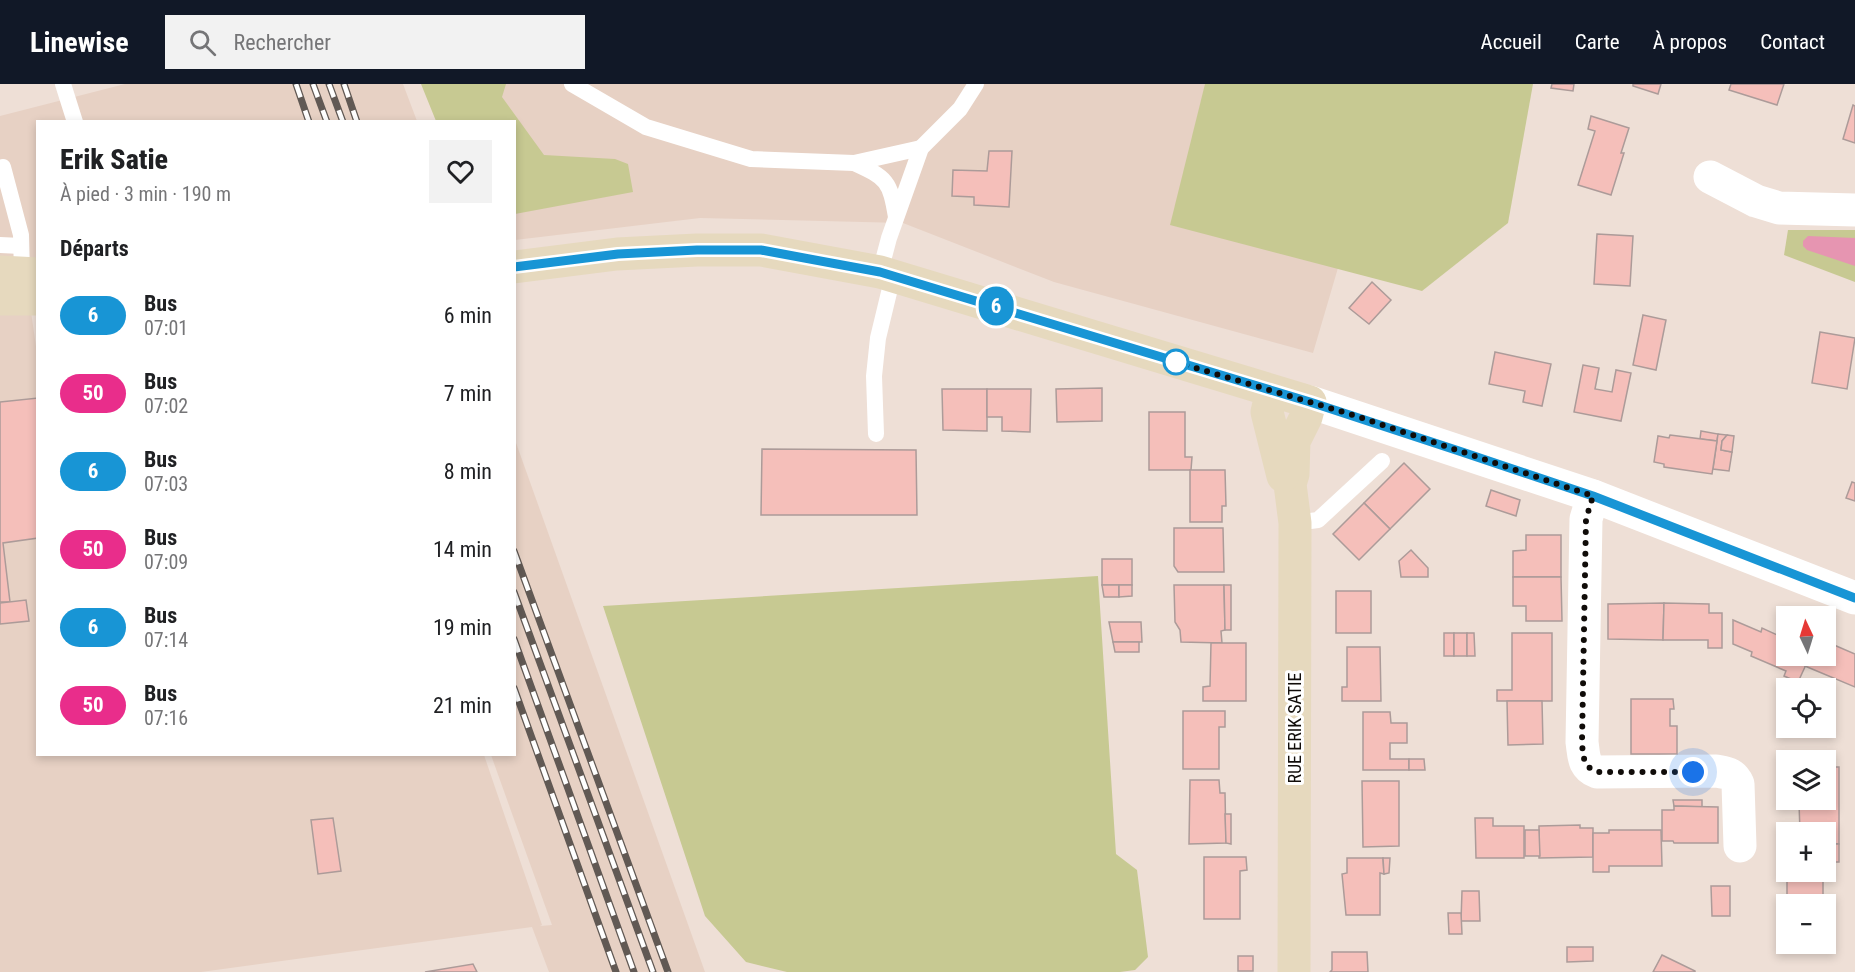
<!DOCTYPE html>
<html lang="fr">
<head>
<meta charset="utf-8">
<style>
	:root { --surface:#fff; --page:#f2f2f2; --text:#202124; --muted:#757577; --accent:#111827 }
	body { margin:0; font-family:"Roboto Condensed",sans-serif; background:var(--page); color:var(--text); height:100vh; display:flex; flex-direction:column; font-size:22px; white-space:nowrap }
	* { box-sizing:border-box; margin:0 }
	p { font-size:20px; color:var(--muted) }
	.icon { flex:none; width:33px; height:33px; fill:none; stroke:currentColor; stroke-width:2; stroke-linecap:round; stroke-linejoin:round }
	.map { position:relative; flex:1; overflow:hidden }
	.details { position:absolute; left:36px; top:36px; width:480px; height:636px; display:flex; flex-direction:column; background:var(--surface); border-radius:0px; box-shadow:0 3px 9px #0003 }
	.details>* { flex:none }
	.badge { padding:0 12px; border-radius:20px; font-size:21px; line-height:39px }
	.needle { width:39px; rotate:356deg }
	.buttons { position:absolute; left:1776px; top:522px; display:grid; gap:12px }
	.buttons a { display:grid; place-items:center; width:60px; height:60px; border-radius:0px; background:var(--surface); box-shadow:0 3px 9px #0003; font-size:30px }
	.you { position:absolute; width:30px; height:30px; margin:-15px; border:4px solid #fff; border-radius:50%; background:#1a73e8; box-shadow:0 0 0 9px #1a73e833 }
	.map>.badge { position:absolute; translate:-50% -50%; box-shadow:0 0 0 3px #fff }
	h2 { padding:0 24px; font-size:22px; line-height:54px }
	.round { display:grid; place-items:center; flex:none; width:63px; height:63px; border-radius:0px; background:var(--page) }
	.head { display:flex; align-items:center; justify-content:space-between; height:102px; padding:0 24px }
	h1 { font-size:28px; font-weight:800; line-height:45px }
	ul { padding:0; list-style:none }
	li { display:flex; align-items:center; gap:18px; height:78px; padding:0 24px }
	li div { flex:1 }
	li b { display:block; font-size:22px }
	li em { font-style:normal }
	li .badge { min-width:66px; font-weight:700; text-align:center }
	header { display:flex; align-items:center; gap:36px; box-sizing:border-box; height:84px; padding:0 30px; background:var(--accent); color:#fff }
	header strong { font-size:28px }
	nav { display:flex; gap:33px; margin-inline-start:auto; font-size:21px }
	.search { width:420px; height:54px; background:var(--page); display:flex; align-items:center; gap:15px; box-sizing:border-box; padding:0 21px; border-radius:0px; color:var(--muted); font-size:22px }
	.map>svg:first-child { display:block }
	.built { fill:#e7d1c4 }
	.green { fill:#c7c992 }
	.water { fill:#e695b1 }
	.building { fill:#f5bfba; stroke:#ac9b99; stroke-width:1.5 }
	.lines { fill:none; stroke-linecap:round; stroke-linejoin:round }
	.lane { stroke:#fff; stroke-width:16 }
	.street { stroke:#fff; stroke-width:33 }
	.secondary { stroke:#e6d9be; stroke-width:33 }
	.rail-casing { stroke:#615954; stroke-width:7 }
	.rail { stroke:#fff; stroke-width:4.5; stroke-dasharray:14; stroke-linecap:butt }
	.line-casing { stroke:#fff; stroke-width:14 }
	.line { stroke:#1895d5; stroke-width:9 }
	.walk { stroke:#100c09; stroke-width:6; stroke-dasharray:0 10.8 }
	.stop-dot { fill:#fff; stroke:#1895d5; stroke-width:3 }
	.labels { text-anchor:middle; stroke-width:6; stroke-linejoin:round; paint-order:stroke }
	.street-label { font-size:18px; fill:#100c09; stroke:#fff }
</style>
</head>
<body>
<header>
<strong>Linewise</strong>
<div class="search"><svg class="icon" aria-label="search" viewBox="0 0 24 24"><circle cx="10" cy="10" r="6"/><path d="M15 15l6 6"/></svg>Rechercher</div>
<nav><a>Accueil</a><a>Carte</a><a>À propos</a><a>Contact</a></nav>
</header>
<div class="map">
<svg width="1855" height="888" viewBox="0 0 1855 888">
	<rect width="100%" height="100%" fill="#eedfd6"/>
	<g class="built">
		<polygon points="125,0 403,0 417,37 38,38 38,218 31,228 38,276 38,670 484,671 542,841 540,842 552,841 491,671 514,670 515,356 705,888 549,888 532,843 201,888 0,888 0,32"/>
		<polygon points="438,0 1392,0 1313,269 1054,198 903,139 700,134 515,156 514,38"/>
	</g>
	<g class="green">
		<polygon points="421,0 506,0 502,13 544,71 615,75 628,80 633,108 515,130 514,38 436,37"/>
		<polygon points="1205,0 1533,0 1508,139 1422,207 1170,141"/>
		<polygon points="1788,146 1855,146 1855,198 1784,171"/>
		<polygon points="1098,492 1116,770 1137,786 1148,873 1135,886 1120,888 787,888 746,878 705,832 603,522"/>
	</g>
	<polygon class="water" points="1808,152 1855,154 1855,182 1807,166 1803,162 1803,157"/>
	<g class="building">
		<polygon points="1552,0 1574,0 1573,7 1551,4"/>
		<polygon points="1633,0 1661,0 1658,10 1633,2"/>
		<polygon points="1731,0 1784,0 1777,21 1729,6"/>
		<polygon points="1853,21 1855,22 1855,59 1843,55"/>
		<polygon points="1591,32 1629,44 1621,69 1624,69 1611,111 1578,101 1595,47 1588,45"/>
		<polygon points="989,67 1012,67 1009,123 974,121 974,113 952,112 953,86 987,87"/>
		<polygon points="1597,150 1633,152 1630,202 1594,200"/>
		<polygon points="1372,198 1391,216 1369,240 1349,224"/>
		<polygon points="1643,231 1666,236 1656,286 1633,281"/>
		<polygon points="1820,248 1855,254 1847,305 1812,299"/>
		<polygon points="1495,268 1551,280 1542,322 1523,318 1525,307 1489,300"/>
		<polygon points="1583,281 1599,284 1595,305 1612,308 1616,286 1631,289 1621,337 1574,328"/>
		<polygon points="1102,304 1102,337 1057,338 1056,305"/>
		<polygon points="942,305 987,305 987,347 943,346"/>
		<polygon points="987,305 1031,305 1030,348 1002,347 1002,333 987,333"/>
		<polygon points="38,314 38,454 3,459 10,518 0,518 0,318"/>
		<polygon points="1149,328 1185,328 1185,373 1192,373 1191,386 1149,386"/>
		<polygon points="1701,347 1718,350 1717,357 1700,355"/>
		<polygon points="1718,350 1727,351 1722,357 1721,366 1732,368 1729,387 1713,385"/>
		<polygon points="1670,351 1717,357 1712,390 1664,383 1664,380 1654,378 1658,352 1669,354"/>
		<polygon points="1727,351 1734,352 1732,368 1721,366 1722,357"/>
		<polygon points="762,365 916,366 917,431 761,431"/>
		<polygon points="1404,379 1430,405 1390,445 1364,419"/>
		<polygon points="1190,386 1225,386 1226,422 1222,422 1222,438 1190,438"/>
		<polygon points="1852,398 1855,399 1855,417 1846,414"/>
		<polygon points="1491,406 1520,416 1516,432 1486,422"/>
		<polygon points="1364,419 1390,445 1359,476 1333,450"/>
		<polygon points="1174,444 1223,444 1224,488 1178,488 1174,482"/>
		<polygon points="1526,451 1561,451 1561,493 1513,493 1513,467 1526,466"/>
		<polygon points="1411,466 1428,484 1428,493 1401,493 1399,477"/>
		<rect x="1102" y="475" width="30" height="26"/>
		<polygon points="1513,493 1561,493 1562,537 1526,537 1526,522 1513,522"/>
		<polygon points="1102,501 1119,501 1119,513 1104,513"/>
		<polygon points="1119,501 1132,501 1132,512 1119,513"/>
		<polygon points="1174,501 1224,501 1225,546 1221,547 1222,559 1181,558 1180,546 1175,538"/>
		<polygon points="1224,501 1231,501 1231,546 1225,546"/>
		<rect x="1336" y="507" width="35" height="42"/>
		<polygon points="26,516 29,537 0,540 0,519"/>
		<polygon points="1664,519 1663,556 1608,555 1608,520"/>
		<polygon points="1664,519 1709,520 1709,529 1722,529 1722,564 1708,564 1708,556 1663,556"/>
		<polygon points="1733,536 1761,548 1762,544 1786,555 1786,572 1810,572 1798,598 1784,592 1786,587 1751,572 1752,568 1733,560"/>
		<polygon points="1109,538 1141,538 1142,558 1113,558"/>
		<rect x="1444" y="549" width="10" height="23"/>
		<rect x="1454" y="549" width="13" height="23"/>
		<polygon points="1467,549 1474,549 1475,572 1467,572"/>
		<polygon points="1512,549 1552,549 1552,617 1497,617 1497,606 1512,606"/>
		<polygon points="1113,558 1139,558 1139,568 1115,568"/>
		<polygon points="1211,559 1246,559 1246,617 1203,617 1203,603 1210,602"/>
		<polygon points="1834,561 1855,570 1855,603 1805,582 1810,572 1826,572 1826,562 1832,564"/>
		<polygon points="1347,563 1380,563 1381,617 1342,617 1342,603 1347,603"/>
		<polygon points="1631,615 1673,615 1674,625 1670,625 1670,642 1677,642 1677,670 1631,670"/>
		<polygon points="1507,617 1542,617 1543,660 1508,661"/>
		<polygon points="1183,627 1225,627 1225,643 1219,643 1219,685 1183,685"/>
		<polygon points="1363,628 1390,628 1391,639 1407,639 1407,659 1390,659 1390,675 1409,675 1409,686 1363,686"/>
		<polygon points="1409,675 1424,675 1425,686 1409,686"/>
		<polygon points="1826,683 1839,683 1839,760 1826,760 1826,748 1800,748 1799,719 1805,719 1805,716 1826,716"/>
		<polygon points="1190,696 1219,696 1220,709 1225,709 1226,759 1189,760"/>
		<polygon points="1362,697 1399,697 1399,762 1363,763"/>
		<polygon points="1673,716 1702,716 1702,723 1674,722"/>
		<polygon points="1674,722 1718,723 1718,759 1674,759 1673,757 1662,757 1662,726 1674,726"/>
		<polygon points="1225,730 1231,730 1231,760 1226,759"/>
		<polygon points="333,734 341,787 318,790 311,736"/>
		<polygon points="1475,734 1493,734 1493,742 1524,742 1524,774 1476,774"/>
		<polygon points="1580,741 1580,744 1593,744 1593,773 1539,774 1539,742"/>
		<polygon points="1525,746 1539,746 1540,772 1525,772"/>
		<polygon points="1609,746 1661,746 1662,782 1609,782 1609,788 1593,788 1593,749 1609,749"/>
		<rect x="1826" y="760" width="13" height="18"/>
		<polygon points="1204,773 1246,773 1247,786 1240,787 1240,835 1204,835"/>
		<polygon points="1347,774 1383,774 1384,790 1380,789 1380,831 1346,831 1342,790 1347,789"/>
		<polygon points="1383,774 1390,774 1389,789 1384,790"/>
		<rect x="1787" y="788" width="36" height="32"/>
		<polygon points="1711,802 1730,802 1730,832 1712,832"/>
		<polygon points="1462,807 1479,807 1480,837 1461,837"/>
		<polygon points="1448,829 1461,829 1462,850 1449,850"/>
		<polygon points="1567,863 1593,863 1593,877 1567,878"/>
		<polygon points="1332,868 1367,868 1368,888 1330,888 1332,886"/>
		<polygon points="1662,871 1695,887 1695,888 1653,888"/>
		<rect x="1238" y="872" width="15" height="15"/>
		<polygon points="473,880 477,888 425,888"/>
	</g>
	<g class="lines">
		<g class="lane">
			<polyline points="63,0 75,38"/>
			<polyline points="572,0 646,43 751,75 854,79 921,64"/>
			<path d="M 854,79 C 887,94 890,97 896,133"/>
			<polyline points="3,83 21,151 22,189 18,193"/>
			<polyline points="0,161 21,162"/>
			<polyline points="880,188 889,154 921,64 960,25 976,0"/>
			<polyline points="876,350 874,292 878,254 893,192"/>
			<polyline points="1295,439 1318,436 1382,377"/>
		</g>
		<g class="street">
			<polyline points="1710,93 1756,117 1779,124 1855,126"/>
			<polyline points="1310,318 1593,412 1855,514"/>
			<path d="M 1593,412 L 1586,435 L 1582,658 C 1584,672 1583,683 1597,688 L 1716,687 C 1727,689 1733,689 1738,700 L 1740,762"/>
		</g>
		<g class="secondary">
			<polyline points="514,183 617,170 697,166 761,166 880,188 1310,318 1306,333 1294,357 1293,390 1290,400 1295,439 1294,888"/>
			<polyline points="0,188 38,190"/>
			<polyline points="0,215 38,215"/>
			<polyline points="1272,307 1267,328 1283,392"/>
		</g>
		<g class="rail-casing">
			<g id="rail">
				<polyline points="296,0 309,38"/>
				<polyline points="313,0 327,38"/>
				<polyline points="329,0 343,38"/>
				<polyline points="344,0 357,38"/>
				<polyline points="514,467 668,888"/>
				<polyline points="514,508 653,888"/>
				<polyline points="514,555 634,888"/>
				<polyline points="514,604 616,888"/>
			</g>
		</g>
		<use href="#rail" class="rail"/>
	</g>
	<g class="lines">
		<g class="line-casing">
			<polyline id="line" points="514,183 618,170 697,166 761,166 880,188 1310,318 1462,368 1593,412 1855,514"/>
		</g>
		<use href="#line" class="line"/>
		<path class="walk" d="M 1176,278 L 1353,331 L 1593,412 L 1586,435 L 1582,658 C 1583,672 1583,683 1597,688 L 1693,688"/>
	</g>
	<circle class="stop-dot" cx="1176" cy="278" r="12"/>
	<g class="labels">
		<g class="street-label">
			<text transform="translate(1295 644) rotate(-90)" y="6">RUE ERIK SATIE</text>
		</g>
	</g>
</svg>
<div class="buttons">
<a><svg class="needle" viewBox="-14 -14 28 28"><path d="M0-13l5 13h-10z" fill="#e53935"/><path d="M0 13l5-13h-10z" fill="#757577"/></svg></a>
<a><svg class="icon" aria-label="locate" viewBox="0 0 24 24"><circle cx="12" cy="12" r="6"/><path d="M12 2v4M12 18v4M2 12h4M18 12h4"/></svg></a>
<a><svg class="icon" aria-label="layers" viewBox="0 0 24 24"><path d="M12 4l9 5-9 5-9-5zM3 14l9 5 9-5"/></svg></a>
<a>+</a>
<a>−</a>
</div>
<div class="you" style="left:1693px;top:688px"></div>
<b class="badge" style="left:996px;top:222px;background:#1895d5;color:#fff">6</b>
<section class="details">
<div class="head"><div><h1>Erik Satie</h1><p>À pied · 3 min · 190 m</p></div><a class="round"><svg class="icon" aria-label="heart" viewBox="0 0 24 24"><path d="M12 20l-8-8c-3-5 5-10 8-4 3-6 11-1 8 4z"/></svg></a></div>
<h2>Départs</h2>
<ul>
<li><span class="badge" style="background:#1895d5;color:#fff">6</span><div><b>Bus</b><p>07:01</p></div><em>6 min</em></li>
<li><span class="badge" style="background:#e92d8b;color:#fff">50</span><div><b>Bus</b><p>07:02</p></div><em>7 min</em></li>
<li><span class="badge" style="background:#1895d5;color:#fff">6</span><div><b>Bus</b><p>07:03</p></div><em>8 min</em></li>
<li><span class="badge" style="background:#e92d8b;color:#fff">50</span><div><b>Bus</b><p>07:09</p></div><em>14 min</em></li>
<li><span class="badge" style="background:#1895d5;color:#fff">6</span><div><b>Bus</b><p>07:14</p></div><em>19 min</em></li>
<li><span class="badge" style="background:#e92d8b;color:#fff">50</span><div><b>Bus</b><p>07:16</p></div><em>21 min</em></li>
</ul>
</section>
</div>
</body>
</html>
